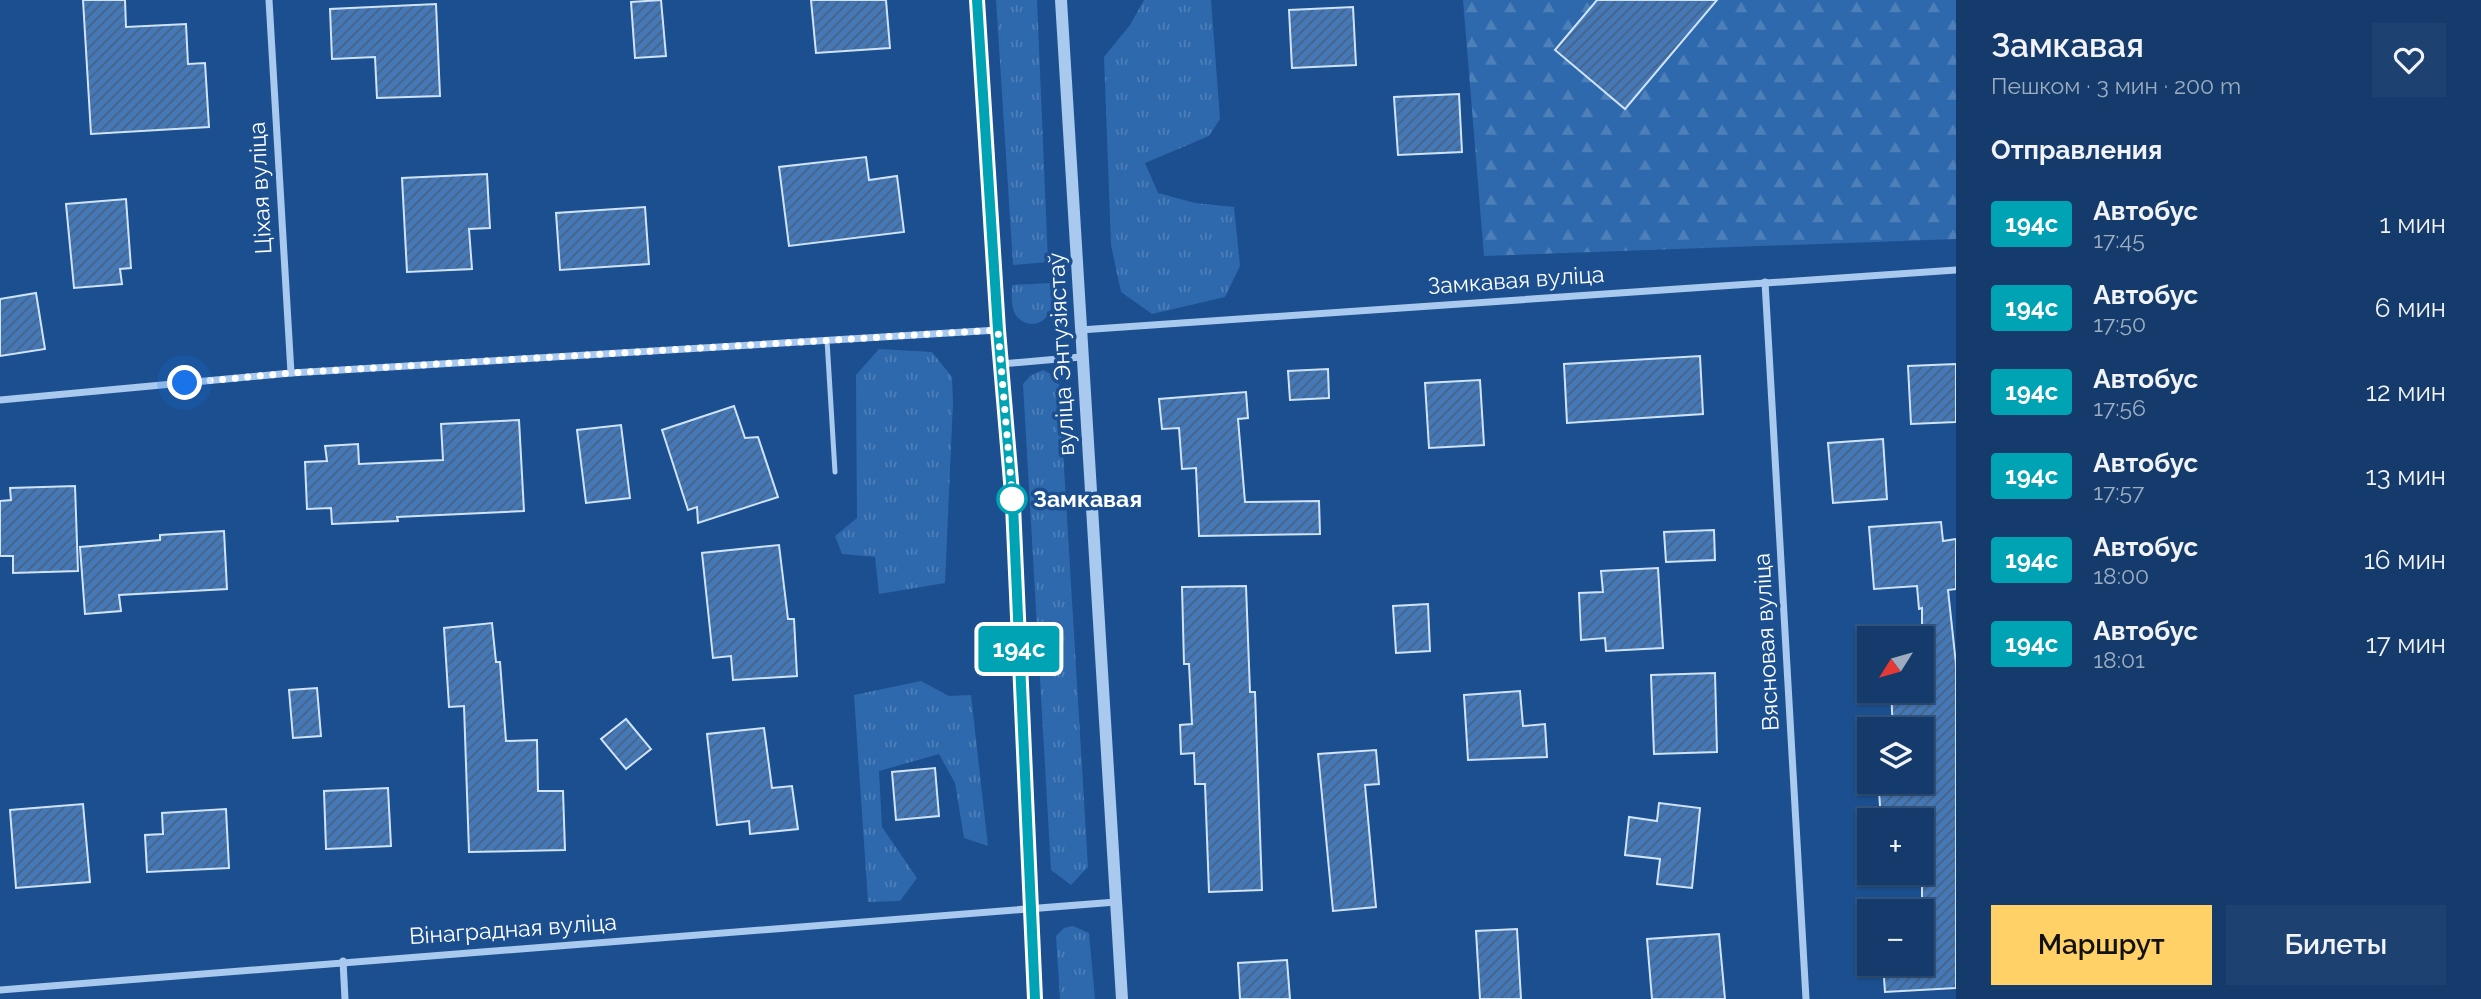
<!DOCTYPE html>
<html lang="ru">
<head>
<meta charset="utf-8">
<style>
	:root { --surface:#143b6b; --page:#1d4271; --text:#f1f3f6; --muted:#9dadc1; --line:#33557e; --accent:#ffd166 }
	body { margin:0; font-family:Raleway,sans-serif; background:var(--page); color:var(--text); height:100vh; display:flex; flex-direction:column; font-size:26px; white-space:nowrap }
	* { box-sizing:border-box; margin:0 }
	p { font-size:23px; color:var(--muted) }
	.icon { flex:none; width:38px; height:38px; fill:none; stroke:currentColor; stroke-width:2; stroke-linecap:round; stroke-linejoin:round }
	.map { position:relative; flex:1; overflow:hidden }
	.side { display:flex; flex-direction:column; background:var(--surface); width:525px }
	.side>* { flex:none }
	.badge { padding:0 14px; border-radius:5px; font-size:24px; line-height:46px }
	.needle { width:46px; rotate:233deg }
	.fabs { position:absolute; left:1857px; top:626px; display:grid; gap:14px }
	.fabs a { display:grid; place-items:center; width:77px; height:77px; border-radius:0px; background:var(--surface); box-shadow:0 2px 5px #0004,0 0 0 2px var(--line); font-size:35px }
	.you { position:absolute; width:35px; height:35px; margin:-18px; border:5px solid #fff; border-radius:50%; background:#1a73e8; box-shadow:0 0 0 10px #1a73e833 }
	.map>.badge { position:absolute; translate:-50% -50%; box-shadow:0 0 0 4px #fff }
	h2 { padding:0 35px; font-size:26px; line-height:63px }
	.round { display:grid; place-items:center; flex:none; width:74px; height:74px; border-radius:0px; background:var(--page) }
	.head { display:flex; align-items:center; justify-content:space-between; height:119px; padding:0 35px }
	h1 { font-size:33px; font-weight:600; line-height:52px }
	.button { display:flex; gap:14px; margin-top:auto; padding:14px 35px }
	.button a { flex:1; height:80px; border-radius:0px; background:var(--accent); color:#111; font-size:28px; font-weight:600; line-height:80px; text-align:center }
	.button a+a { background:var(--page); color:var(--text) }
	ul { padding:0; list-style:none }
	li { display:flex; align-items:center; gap:21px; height:84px; padding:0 35px }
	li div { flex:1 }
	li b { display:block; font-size:26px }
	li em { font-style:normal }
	li .badge { min-width:77px; font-weight:700; text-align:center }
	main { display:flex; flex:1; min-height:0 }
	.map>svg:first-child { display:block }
	.grass { fill:url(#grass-tufts) }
	.forest { fill:url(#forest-firs) }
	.building { fill:url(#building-hatch); stroke:#cfe3fa; stroke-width:2 }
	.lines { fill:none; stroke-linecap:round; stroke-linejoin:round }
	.service { stroke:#a9c9ee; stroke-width:5 }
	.minor { stroke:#a9c9ee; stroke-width:7 }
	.tertiary { stroke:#a9c9ee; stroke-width:12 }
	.line-casing { stroke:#fff; stroke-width:16 }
	.line { stroke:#00a3b4; stroke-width:10 }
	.walk { stroke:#fff; stroke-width:7; stroke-dasharray:0 12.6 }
	.stop-dot { fill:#fff; stroke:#00a3b4; stroke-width:3.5 }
	.labels { text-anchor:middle; stroke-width:7; stroke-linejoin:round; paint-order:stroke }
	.street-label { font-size:23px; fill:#fff; stroke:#1b4f8f }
	.stop-label { font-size:23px; font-weight:bold; fill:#fff; stroke:#1b4f8f; text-anchor:start }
</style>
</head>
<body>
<main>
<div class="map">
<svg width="1956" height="999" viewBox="0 0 1956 999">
	<defs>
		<pattern id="grass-tufts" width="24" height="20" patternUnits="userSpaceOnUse" patternTransform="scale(1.75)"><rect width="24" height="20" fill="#2e69ad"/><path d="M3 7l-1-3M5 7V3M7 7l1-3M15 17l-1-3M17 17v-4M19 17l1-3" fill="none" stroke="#4d80b9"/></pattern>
		<pattern id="forest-firs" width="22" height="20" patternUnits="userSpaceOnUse" patternTransform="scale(1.75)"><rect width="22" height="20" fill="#2e69ad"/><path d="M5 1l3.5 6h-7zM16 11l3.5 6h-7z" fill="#4d80b9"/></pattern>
		<pattern id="building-hatch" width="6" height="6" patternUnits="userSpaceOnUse" patternTransform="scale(1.75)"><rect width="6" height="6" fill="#4478b7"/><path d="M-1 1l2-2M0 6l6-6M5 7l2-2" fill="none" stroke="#486282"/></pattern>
	</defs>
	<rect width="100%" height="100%" fill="#1b4f8f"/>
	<g class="grass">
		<polygon points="996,0 1037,0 1048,262 1013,265"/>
		<polygon points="1144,0 1211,0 1220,119 1209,136 1145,163 1158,193 1195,203 1234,207 1240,266 1225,297 1152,314 1121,292 1111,245 1104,57 1130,25"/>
		<path d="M 1051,283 C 1052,294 1055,307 1047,316 C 1037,330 1016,324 1013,308 C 1011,301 1012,292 1012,285 Z"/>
		<polygon points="879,349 932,352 952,377 953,402 945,583 879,594 875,557 842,554 835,536 857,518 856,375"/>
		<polygon points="1043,370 1053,375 1059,384 1088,867 1071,885 1051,870 1023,384 1030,376"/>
		<polygon points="921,681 949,696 971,695 988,846 964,838 955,783 939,754 879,771 882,827 917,878 900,901 868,902 854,695"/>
		<polygon points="1073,926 1089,933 1095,999 1060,999 1056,936 1064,928"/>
	</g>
	<polygon class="forest" points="1463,0 1597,0 1625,109 1717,0 1956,0 1956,239 1484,256"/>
	<g class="building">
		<polygon points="83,0 125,0 126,27 186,24 188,64 205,63 209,127 91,134"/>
		<polygon points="661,0 666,56 635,58 631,2"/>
		<polygon points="811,0 886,0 890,48 816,53"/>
		<polygon points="1597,0 1717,0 1625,109 1555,50"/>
		<polygon points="436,4 440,96 377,98 375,57 332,59 330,9"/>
		<polygon points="1353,7 1356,65 1292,68 1289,10"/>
		<polygon points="1459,94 1462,152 1398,155 1394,97"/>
		<polygon points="866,157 869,180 897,176 904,232 789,246 779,167"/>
		<polygon points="487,174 490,228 469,229 472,269 407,272 402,178"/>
		<polygon points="126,199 131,268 120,269 122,284 74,288 66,204"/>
		<polygon points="645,207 649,264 560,270 556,213"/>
		<polygon points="36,293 45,349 0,356 0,299"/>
		<polygon points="1700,356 1703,414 1567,423 1564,364"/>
		<polygon points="1956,364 1956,422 1911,424 1908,366"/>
		<polygon points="1328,369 1329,398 1290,400 1288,371"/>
		<polygon points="1480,380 1484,445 1429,448 1425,383"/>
		<polygon points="1246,392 1248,418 1238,419 1245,502 1319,501 1320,534 1199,536 1196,468 1182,469 1179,428 1162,429 1159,399"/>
		<polygon points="734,406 745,438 758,437 778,497 698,523 697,507 688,510 662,430"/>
		<polygon points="519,420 524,511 397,517 398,521 332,524 331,508 307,509 305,462 327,461 325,446 358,444 359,464 443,460 441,424"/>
		<polygon points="621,425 630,498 586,503 577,430"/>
		<polygon points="1883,439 1887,499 1833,503 1828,443"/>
		<polygon points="75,486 78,571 13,573 13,556 0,556 0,501 11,500 10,488"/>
		<polygon points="1941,522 1943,541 1956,539 1956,589 1948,590 1956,664 1956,988 1885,992 1883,964 1922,964 1922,821 1881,821 1879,791 1922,788 1922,730 1893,730 1891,691 1922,691 1922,608 1919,609 1917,586 1874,589 1869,527"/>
		<polygon points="1714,530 1715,560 1666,562 1664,532"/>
		<polygon points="224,531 227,589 119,595 121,611 85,614 80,547 160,540 160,535"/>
		<polygon points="779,545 788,619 794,619 797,676 733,680 731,656 713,658 702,553"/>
		<polygon points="1658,568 1663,648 1606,651 1605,638 1581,640 1579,593 1603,592 1601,571"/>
		<polygon points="1246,586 1250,692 1255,692 1262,890 1209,892 1205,784 1195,784 1194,753 1181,754 1180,725 1192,724 1189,664 1184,664 1182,587"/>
		<polygon points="1428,604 1430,651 1396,653 1393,606"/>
		<polygon points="492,623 496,662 500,662 506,741 537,740 538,791 563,791 565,850 469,852 464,706 449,707 444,628"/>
		<polygon points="1715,673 1717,752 1654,754 1651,675"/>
		<polygon points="317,688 321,736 293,738 289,690"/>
		<polygon points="1520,691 1523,726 1545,724 1547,757 1468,760 1464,695"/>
		<polygon points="626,719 651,749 626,769 601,739"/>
		<polygon points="764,728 772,788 792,786 798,829 750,834 749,821 717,825 707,734"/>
		<polygon points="1376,750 1379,784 1365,785 1376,907 1333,911 1318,754"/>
		<polygon points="935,768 939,816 896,820 892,772"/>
		<polygon points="388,788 391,846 326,849 324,791"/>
		<polygon points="1659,803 1700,808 1692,888 1657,884 1660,859 1625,855 1629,817 1657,821"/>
		<polygon points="83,804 90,882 16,888 10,810"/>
		<polygon points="226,809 229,868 147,872 145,835 163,834 162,813"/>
		<polygon points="1517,929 1521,999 1480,999 1476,931"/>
		<polygon points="1719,934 1725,999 1652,999 1647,939"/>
		<polygon points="1287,960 1290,999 1240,999 1238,963"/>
	</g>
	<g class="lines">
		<polyline class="service" points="827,340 835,472"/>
		<g class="minor">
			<polyline points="269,0 291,373"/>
			<polyline points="1765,282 1806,999"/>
			<polyline points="1080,330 1956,270"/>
			<polyline points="1001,364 1081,357"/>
			<polyline points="0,400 291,373 998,330"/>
			<polyline points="343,961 345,999"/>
			<polyline points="0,990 1116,902"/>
		</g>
		<g class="tertiary">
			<polyline points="977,0 998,330 1013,505 1035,999"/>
			<polyline points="1061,0 1122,999"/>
		</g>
	</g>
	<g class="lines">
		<g class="line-casing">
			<polyline id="line" points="977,0 998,330 1013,505 1035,999"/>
		</g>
		<use href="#line" class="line"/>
		<polyline class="walk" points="185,383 290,373 998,330 1013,505 1012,499"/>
	</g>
	<circle class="stop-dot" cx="1012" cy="499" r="14"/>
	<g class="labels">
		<g class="street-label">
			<text transform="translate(260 188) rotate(-93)" y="8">Ціхая вуліца</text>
			<text transform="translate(1516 280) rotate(-4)" y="8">Замкавая вуліца</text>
			<text transform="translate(1061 354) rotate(-93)" y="8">вуліца Энтузіястаў</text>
			<text transform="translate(1766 642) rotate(-93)" y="8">Вясновая вуліца</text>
			<text transform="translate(513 929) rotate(-4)" y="8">Вінаградная вуліца</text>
		</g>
		<g class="stop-label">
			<text x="1033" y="507">Замкавая</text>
		</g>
	</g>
</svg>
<div class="fabs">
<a><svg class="needle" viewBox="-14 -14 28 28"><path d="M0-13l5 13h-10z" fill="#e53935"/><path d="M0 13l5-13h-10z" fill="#9dadc1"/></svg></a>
<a><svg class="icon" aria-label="layers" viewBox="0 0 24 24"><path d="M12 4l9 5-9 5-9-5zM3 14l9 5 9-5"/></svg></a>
<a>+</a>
<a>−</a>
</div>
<div class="you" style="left:185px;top:383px"></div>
<b class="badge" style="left:1019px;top:649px;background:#00a3b4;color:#fff">194с</b>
</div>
<section class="side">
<div class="head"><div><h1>Замкавая</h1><p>Пешком · 3 мин · 200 m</p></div><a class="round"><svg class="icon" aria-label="heart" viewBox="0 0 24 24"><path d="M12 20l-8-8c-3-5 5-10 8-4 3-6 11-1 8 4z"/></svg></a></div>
<h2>Отправления</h2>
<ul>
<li><span class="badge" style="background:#00a3b4;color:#fff">194с</span><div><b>Автобус</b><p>17:45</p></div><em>1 мин</em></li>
<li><span class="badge" style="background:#00a3b4;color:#fff">194с</span><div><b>Автобус</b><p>17:50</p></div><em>6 мин</em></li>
<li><span class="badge" style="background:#00a3b4;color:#fff">194с</span><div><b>Автобус</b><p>17:56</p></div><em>12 мин</em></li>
<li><span class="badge" style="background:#00a3b4;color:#fff">194с</span><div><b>Автобус</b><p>17:57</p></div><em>13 мин</em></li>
<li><span class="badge" style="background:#00a3b4;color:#fff">194с</span><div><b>Автобус</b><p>18:00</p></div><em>16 мин</em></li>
<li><span class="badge" style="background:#00a3b4;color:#fff">194с</span><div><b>Автобус</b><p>18:01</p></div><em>17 мин</em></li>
</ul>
<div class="button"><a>Маршрут</a><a>Билеты</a></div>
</section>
</main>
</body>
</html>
